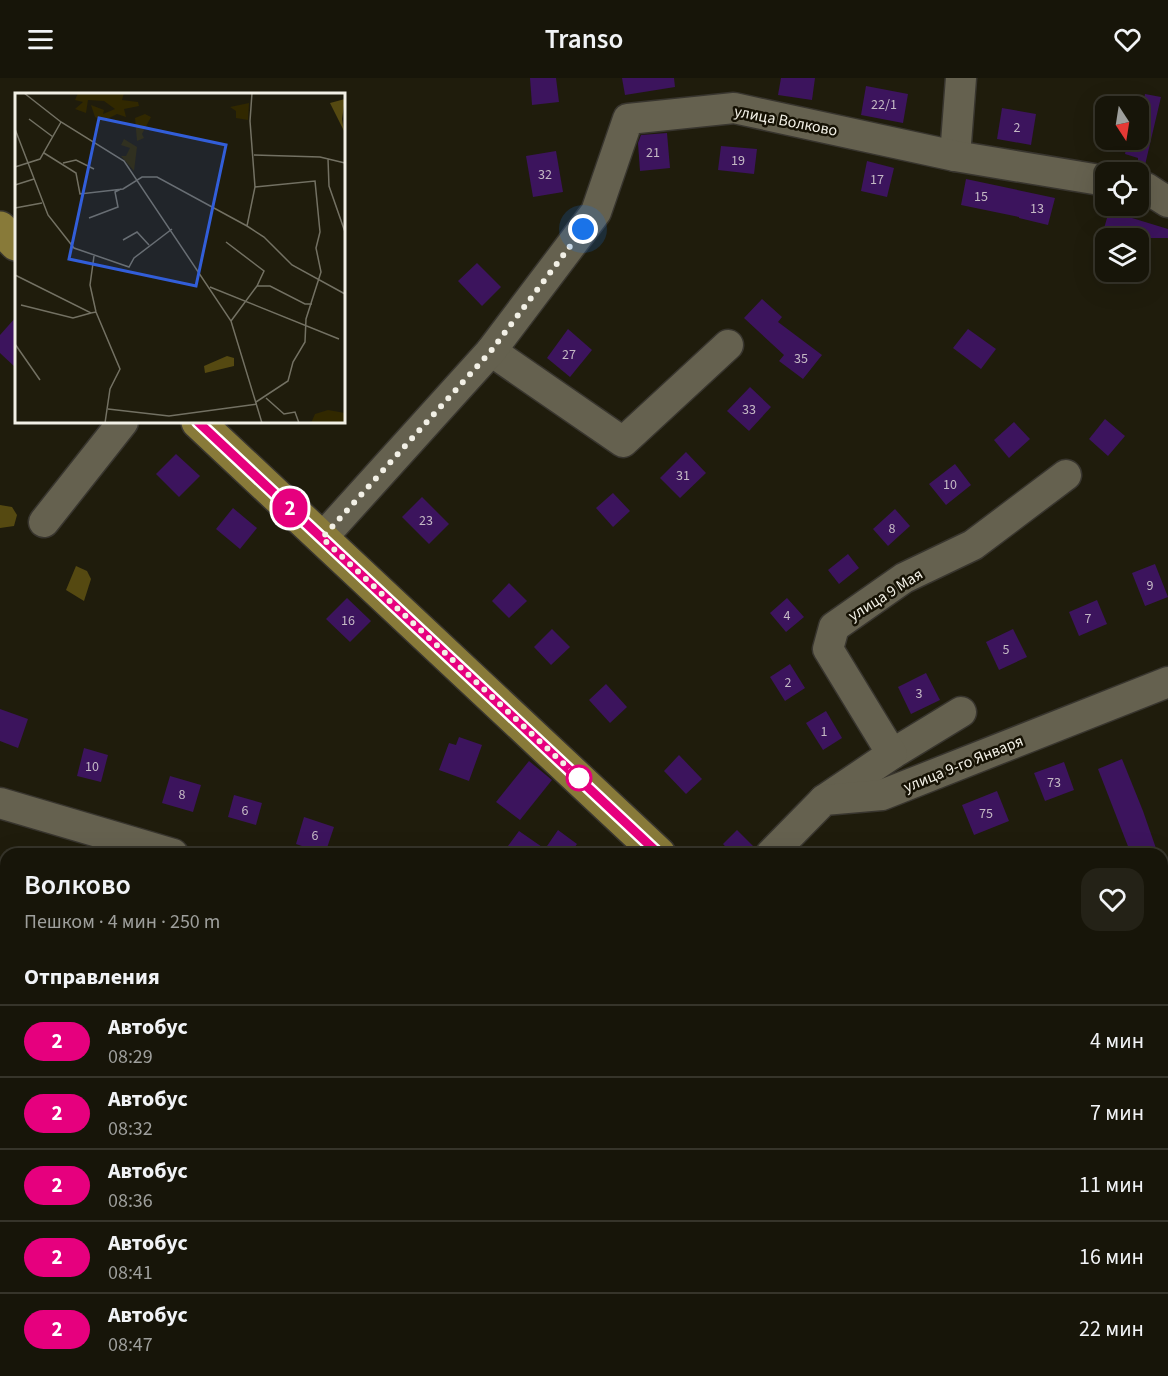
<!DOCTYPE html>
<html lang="ru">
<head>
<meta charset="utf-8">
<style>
	:root { --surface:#171509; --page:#242217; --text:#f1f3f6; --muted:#9e9f9c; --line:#36342a }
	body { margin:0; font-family:"Source Sans 3",sans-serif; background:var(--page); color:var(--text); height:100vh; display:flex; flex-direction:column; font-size:22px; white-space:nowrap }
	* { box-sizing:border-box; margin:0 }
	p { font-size:20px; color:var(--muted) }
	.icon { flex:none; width:33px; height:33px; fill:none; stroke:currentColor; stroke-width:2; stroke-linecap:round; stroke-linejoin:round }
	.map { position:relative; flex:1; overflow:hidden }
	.sheet { position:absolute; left:0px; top:770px; width:1168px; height:530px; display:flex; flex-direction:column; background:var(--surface); border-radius:18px 18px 0 0; box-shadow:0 6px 24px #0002,0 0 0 2px var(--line) }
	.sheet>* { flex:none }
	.badge { padding:0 12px; border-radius:20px; font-size:21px; line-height:39px }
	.needle { width:39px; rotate:168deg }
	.fabs { position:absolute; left:1095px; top:18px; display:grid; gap:12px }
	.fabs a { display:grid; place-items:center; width:54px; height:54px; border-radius:12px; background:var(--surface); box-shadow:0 6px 24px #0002,0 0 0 2px var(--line); font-size:30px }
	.you { position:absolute; width:30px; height:30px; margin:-15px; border:4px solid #fff; border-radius:50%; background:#1a73e8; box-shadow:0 0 0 9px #1a73e833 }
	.map>.badge { position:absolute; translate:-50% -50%; box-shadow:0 0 0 3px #fff }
	h2 { padding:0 24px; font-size:22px; line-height:54px }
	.round { display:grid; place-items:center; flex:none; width:63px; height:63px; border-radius:18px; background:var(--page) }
	.summary { display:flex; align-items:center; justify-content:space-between; height:102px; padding:0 24px }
	h1 { font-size:28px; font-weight:600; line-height:45px }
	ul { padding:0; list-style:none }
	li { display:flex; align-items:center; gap:18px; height:72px; padding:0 24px; border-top:2px solid var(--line) }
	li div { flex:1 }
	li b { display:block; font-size:22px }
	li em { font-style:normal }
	li .badge { min-width:66px; font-weight:700; text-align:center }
	header { display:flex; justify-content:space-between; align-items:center; height:78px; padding:0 24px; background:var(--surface); font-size:27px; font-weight:600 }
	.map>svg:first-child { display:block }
	.green { fill:#312800 }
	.water { fill:#554911 }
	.building { fill:#3c145d }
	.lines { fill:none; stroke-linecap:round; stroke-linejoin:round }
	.minor-casing { stroke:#38352e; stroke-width:33 }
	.major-casing { stroke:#38352e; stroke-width:36 }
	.path { stroke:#928f82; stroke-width:4; stroke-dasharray:1.5 4.5; stroke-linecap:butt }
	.minor { stroke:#65614f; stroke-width:30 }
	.major { stroke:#887a39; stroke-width:33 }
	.line-casing { stroke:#fff; stroke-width:14 }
	.line { stroke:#e6007e; stroke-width:9 }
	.walk { stroke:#f2f0e6; stroke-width:6; stroke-dasharray:0 10.8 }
	.stop-dot { fill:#fff; stroke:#e6007e; stroke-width:3 }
	.labels { text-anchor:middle; stroke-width:5; stroke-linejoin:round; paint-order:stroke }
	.number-label { font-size:14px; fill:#c4b9c4 }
	.street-label { font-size:16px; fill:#f2f0e6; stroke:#161204 }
	.inset-road { fill:none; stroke:#737163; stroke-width:1.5 }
	.view { fill:#325ed9; fill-opacity:0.15; stroke:#325ed9; stroke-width:3 }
	.inset-edge { fill:none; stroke:#f2f0e6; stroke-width:3 }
</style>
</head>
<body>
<header><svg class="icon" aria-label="menu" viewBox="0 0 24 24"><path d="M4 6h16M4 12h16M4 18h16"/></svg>Transo<svg class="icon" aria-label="heart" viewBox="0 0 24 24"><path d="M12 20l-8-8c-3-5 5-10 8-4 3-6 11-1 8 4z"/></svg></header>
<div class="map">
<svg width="1168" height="1298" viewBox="0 0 1168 1298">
	<rect width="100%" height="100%" fill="#1f1c0c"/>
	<g class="green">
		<polygon points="1163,1288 1168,1290 1168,1298 1121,1298 1123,1293 1162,1293"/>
		<polygon points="722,1293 845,1293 845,1298 721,1298"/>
	</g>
	<g class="water">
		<polygon points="0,427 12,429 17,437 14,448 0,450"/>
		<polygon points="76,488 87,493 91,501 84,523 66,512"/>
	</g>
	<g class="building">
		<polygon points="530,0 556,0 559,24 532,27"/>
		<polygon points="622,0 674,0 675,9 625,17"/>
		<polygon points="781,0 815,0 812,22 778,17"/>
		<polygon points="866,8 908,16 903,45 861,37"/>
		<polygon points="1145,16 1161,19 1145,87 1138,86 1138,80 1125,76 1128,62 1138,62 1138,25 1143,26"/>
		<polygon points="1002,30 1036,36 1031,67 997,61"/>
		<polygon points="667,55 670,90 640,93 638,65 641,57"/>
		<polygon points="721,68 757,71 754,96 718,92"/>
		<polygon points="556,73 563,114 533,119 526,78"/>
		<polygon points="867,83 894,90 887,119 861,113"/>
		<polygon points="966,101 1055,120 1048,147 1019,140 1019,139 961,127"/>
		<polygon points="1109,133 1168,151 1168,160 1124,160 1103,154"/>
		<polygon points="477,185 501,209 482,228 458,203"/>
		<polygon points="762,221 782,239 778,244 822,277 803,301 779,283 784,277 744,240"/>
		<polygon points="16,239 16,290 0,275 0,257"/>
		<polygon points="568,251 592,272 570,299 547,280"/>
		<polygon points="968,251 996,271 981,291 953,270"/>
		<polygon points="750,309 771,329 749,353 727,333"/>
		<polygon points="1105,341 1125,358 1108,378 1089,361"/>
		<polygon points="1014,344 1030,361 1009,380 994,362"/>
		<polygon points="686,374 706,395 680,420 660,400"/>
		<polygon points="176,376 200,398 179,419 156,396"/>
		<polygon points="955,386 971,407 946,427 929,406"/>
		<polygon points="613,415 630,433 613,449 596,430"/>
		<polygon points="422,419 449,446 429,466 402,439"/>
		<polygon points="233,430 257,450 240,471 216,451"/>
		<polygon points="895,431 910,448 888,468 873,451"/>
		<polygon points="848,476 859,490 839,506 828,492"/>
		<polygon points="1155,486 1168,519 1145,528 1132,495"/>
		<polygon points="509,505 527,523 509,540 492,523"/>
		<polygon points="347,520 371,543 350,564 326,541"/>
		<polygon points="787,520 804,539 786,554 770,535"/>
		<polygon points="1097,522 1107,546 1079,558 1069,534"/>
		<polygon points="552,551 570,569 551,587 534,569"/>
		<polygon points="1013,551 1027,579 999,592 986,564"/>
		<polygon points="790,586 805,610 785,623 770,599"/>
		<polygon points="926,595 940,622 911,636 898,609"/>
		<polygon points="606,606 627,629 610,645 589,622"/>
		<polygon points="0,631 28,641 18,670 0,663"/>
		<polygon points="826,633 842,660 823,672 806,645"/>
		<polygon points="459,659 482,667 469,703 439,692 449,665 456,667"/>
		<polygon points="84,670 108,677 101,704 77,698"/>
		<polygon points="679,677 702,701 686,716 664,693"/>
		<polygon points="1122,681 1143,733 1158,776 1131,776 1098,691"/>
		<polygon points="529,683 552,702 520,742 496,724"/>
		<polygon points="1064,684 1074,712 1045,723 1034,695"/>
		<polygon points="170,698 201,707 193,734 162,725"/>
		<polygon points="997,713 1009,743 974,757 962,727"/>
		<polygon points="234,717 262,725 256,747 228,739"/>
		<polygon points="304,739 334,749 325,776 296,766"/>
		<polygon points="558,752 577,766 570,776 502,776 519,753 545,771"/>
		<polygon points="737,752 755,770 754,776 732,776 723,766"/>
	</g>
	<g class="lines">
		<g class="minor-casing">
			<g id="minor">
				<polyline points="955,78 961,0"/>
				<polyline points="1138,108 1146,110 1168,124"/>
				<polyline points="491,273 623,364 728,267"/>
				<polyline points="44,444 123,344"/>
				<polyline points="322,460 491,273 596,134 628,41 734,30 955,78 1106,103"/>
				<polyline points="892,676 961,634"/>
				<polyline points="824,722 892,676 828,571 834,549 904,500 973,467 1066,397"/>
				<polyline points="0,725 173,776"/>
				<polyline points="771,776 824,722 882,717 1168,604"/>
				<polyline points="1162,853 1168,855"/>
				<polyline points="0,1090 6,1088"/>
				<polyline points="341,1293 342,1298"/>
			</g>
		</g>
		<g class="major-casing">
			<g id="major">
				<polyline points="0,150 16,166"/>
				<polyline points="198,344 659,776"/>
				<polyline points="1162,1080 1168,1082"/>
			</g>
		</g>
		<polyline class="path" points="634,1298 635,1293"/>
		<use href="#minor" class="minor"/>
		<use href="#major" class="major"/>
	</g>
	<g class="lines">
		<g class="line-casing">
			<polyline id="line" points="198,344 659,776"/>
		</g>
		<use href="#line" class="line"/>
		<polyline class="walk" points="579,700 322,460 491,273 583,151"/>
	</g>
	<circle class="stop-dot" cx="579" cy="700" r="12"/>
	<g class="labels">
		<g class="number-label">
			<text x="884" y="31">22/1</text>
			<text x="1017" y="54">2</text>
			<text x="653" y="79">21</text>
			<text x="738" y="87">19</text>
			<text x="545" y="101">32</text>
			<text x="877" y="106">17</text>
			<text x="981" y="123">15</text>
			<text x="1037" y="135">13</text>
			<text x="569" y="281">27</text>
			<text x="801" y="285">35</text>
			<text x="749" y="336">33</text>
			<text x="683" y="402">31</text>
			<text x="950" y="411">10</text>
			<text x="426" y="447">23</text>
			<text x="892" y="455">8</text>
			<text x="1150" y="512">9</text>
			<text x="787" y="542">4</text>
			<text x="1088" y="545">7</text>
			<text x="348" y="547">16</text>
			<text x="1006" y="576">5</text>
			<text x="788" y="609">2</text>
			<text x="919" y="620">3</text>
			<text x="824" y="658">1</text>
			<text x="92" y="693">10</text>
			<text x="1054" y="709">73</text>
			<text x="182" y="721">8</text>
			<text x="245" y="737">6</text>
			<text x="986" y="740">75</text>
			<text x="315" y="762">6</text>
		</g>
		<g class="street-label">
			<text transform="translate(786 42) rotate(11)" y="6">улица Волково</text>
			<text transform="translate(885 516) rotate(-32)" y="6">улица 9 Мая</text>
			<text transform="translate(963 685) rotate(-22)" y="6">улица 9-го Января</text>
		</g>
	</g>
	<g transform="translate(15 15)">
		<rect width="330" height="330" fill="#1f1c0c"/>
		<path d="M 63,0 L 109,0 L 107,7 L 123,9 L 124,13 L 109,16 L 111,24 L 102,21 L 88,28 L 80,24 L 76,12 L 89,17 L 88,21 L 100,16 L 89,8 L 73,7 L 71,20 L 60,16 L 68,9 L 60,7 ZM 234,10 L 233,27 L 221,25 L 221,18 L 215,14 ZM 130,21 L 136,24 L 127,41 L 129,45 L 122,48 L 120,25 ZM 109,46 L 122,54 L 119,78 L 106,63 L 111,63 L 115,55 L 106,52 ZM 313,317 L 330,320 L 330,330 L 296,330 L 300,321 Z" fill="#312800"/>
		<path d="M 330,6 L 327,26 L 329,38 L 315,10 ZM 212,263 L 219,265 L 219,273 L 190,280 L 189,273 Z" fill="#554911"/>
		<path class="inset-road" d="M 9,0 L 46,29 L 109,68 L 216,228 L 247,330M 14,26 L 38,44M 0,36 L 33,122 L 59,155 L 114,174 L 119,165 L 157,136M 29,60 L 61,80 L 65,101 L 108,96 L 127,84 L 142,84 L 232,133 L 249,144 L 277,172 L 330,201M 239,62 L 305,64 L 330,70M 313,66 L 314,93 L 330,139M 48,70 L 61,67 L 79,76M 0,74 L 25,66 L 46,29M 0,92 L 19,86M 240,94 L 300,88 L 305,139 L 301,155 L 306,179 L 291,226 L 290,249 L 278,269 L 273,288 L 241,309M 0,115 L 27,110M 74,125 L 103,114 L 100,99 L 106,96M 232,133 L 240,94 L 235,28 L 237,0M 108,147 L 122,139 L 134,152M 211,149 L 249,178 L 242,193M 79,163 L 75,192 L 81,219 L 105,276 L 95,296 L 90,330M 0,182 L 76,220 L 81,219M 195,194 L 324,246M 6,212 L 58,225 L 76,220M 216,228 L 242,193 L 255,193 L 290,211 L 297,211M 0,251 L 25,287M 251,305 L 269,321 L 280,319 L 284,330M 93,316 L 154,323 L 242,311"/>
		<path class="view" d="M 84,25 L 211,52 L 181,193 L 54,166 Z"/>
		<rect width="330" height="330" class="inset-edge"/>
	</g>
</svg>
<div class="fabs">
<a><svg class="needle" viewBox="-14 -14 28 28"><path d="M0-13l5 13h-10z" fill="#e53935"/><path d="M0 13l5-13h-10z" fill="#9e9f9c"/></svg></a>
<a><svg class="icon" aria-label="locate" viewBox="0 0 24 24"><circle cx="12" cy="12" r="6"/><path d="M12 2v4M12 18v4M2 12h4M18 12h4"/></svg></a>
<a><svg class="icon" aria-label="layers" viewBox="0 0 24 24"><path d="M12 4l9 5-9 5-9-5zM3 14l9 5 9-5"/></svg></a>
</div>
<div class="you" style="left:583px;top:151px"></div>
<b class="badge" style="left:290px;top:430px;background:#e6007e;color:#fff">2</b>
<section class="sheet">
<div class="summary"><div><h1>Волково</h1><p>Пешком · 4 мин · 250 m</p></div><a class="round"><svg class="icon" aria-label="heart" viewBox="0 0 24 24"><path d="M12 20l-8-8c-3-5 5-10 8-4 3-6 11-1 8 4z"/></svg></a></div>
<h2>Отправления</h2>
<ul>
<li><span class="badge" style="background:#e6007e;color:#fff">2</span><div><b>Автобус</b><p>08:29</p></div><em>4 мин</em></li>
<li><span class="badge" style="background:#e6007e;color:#fff">2</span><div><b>Автобус</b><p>08:32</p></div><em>7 мин</em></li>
<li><span class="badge" style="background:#e6007e;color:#fff">2</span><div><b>Автобус</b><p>08:36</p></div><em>11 мин</em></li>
<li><span class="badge" style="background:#e6007e;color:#fff">2</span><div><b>Автобус</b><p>08:41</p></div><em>16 мин</em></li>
<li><span class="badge" style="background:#e6007e;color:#fff">2</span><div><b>Автобус</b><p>08:47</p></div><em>22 мин</em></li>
</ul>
</section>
</div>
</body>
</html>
